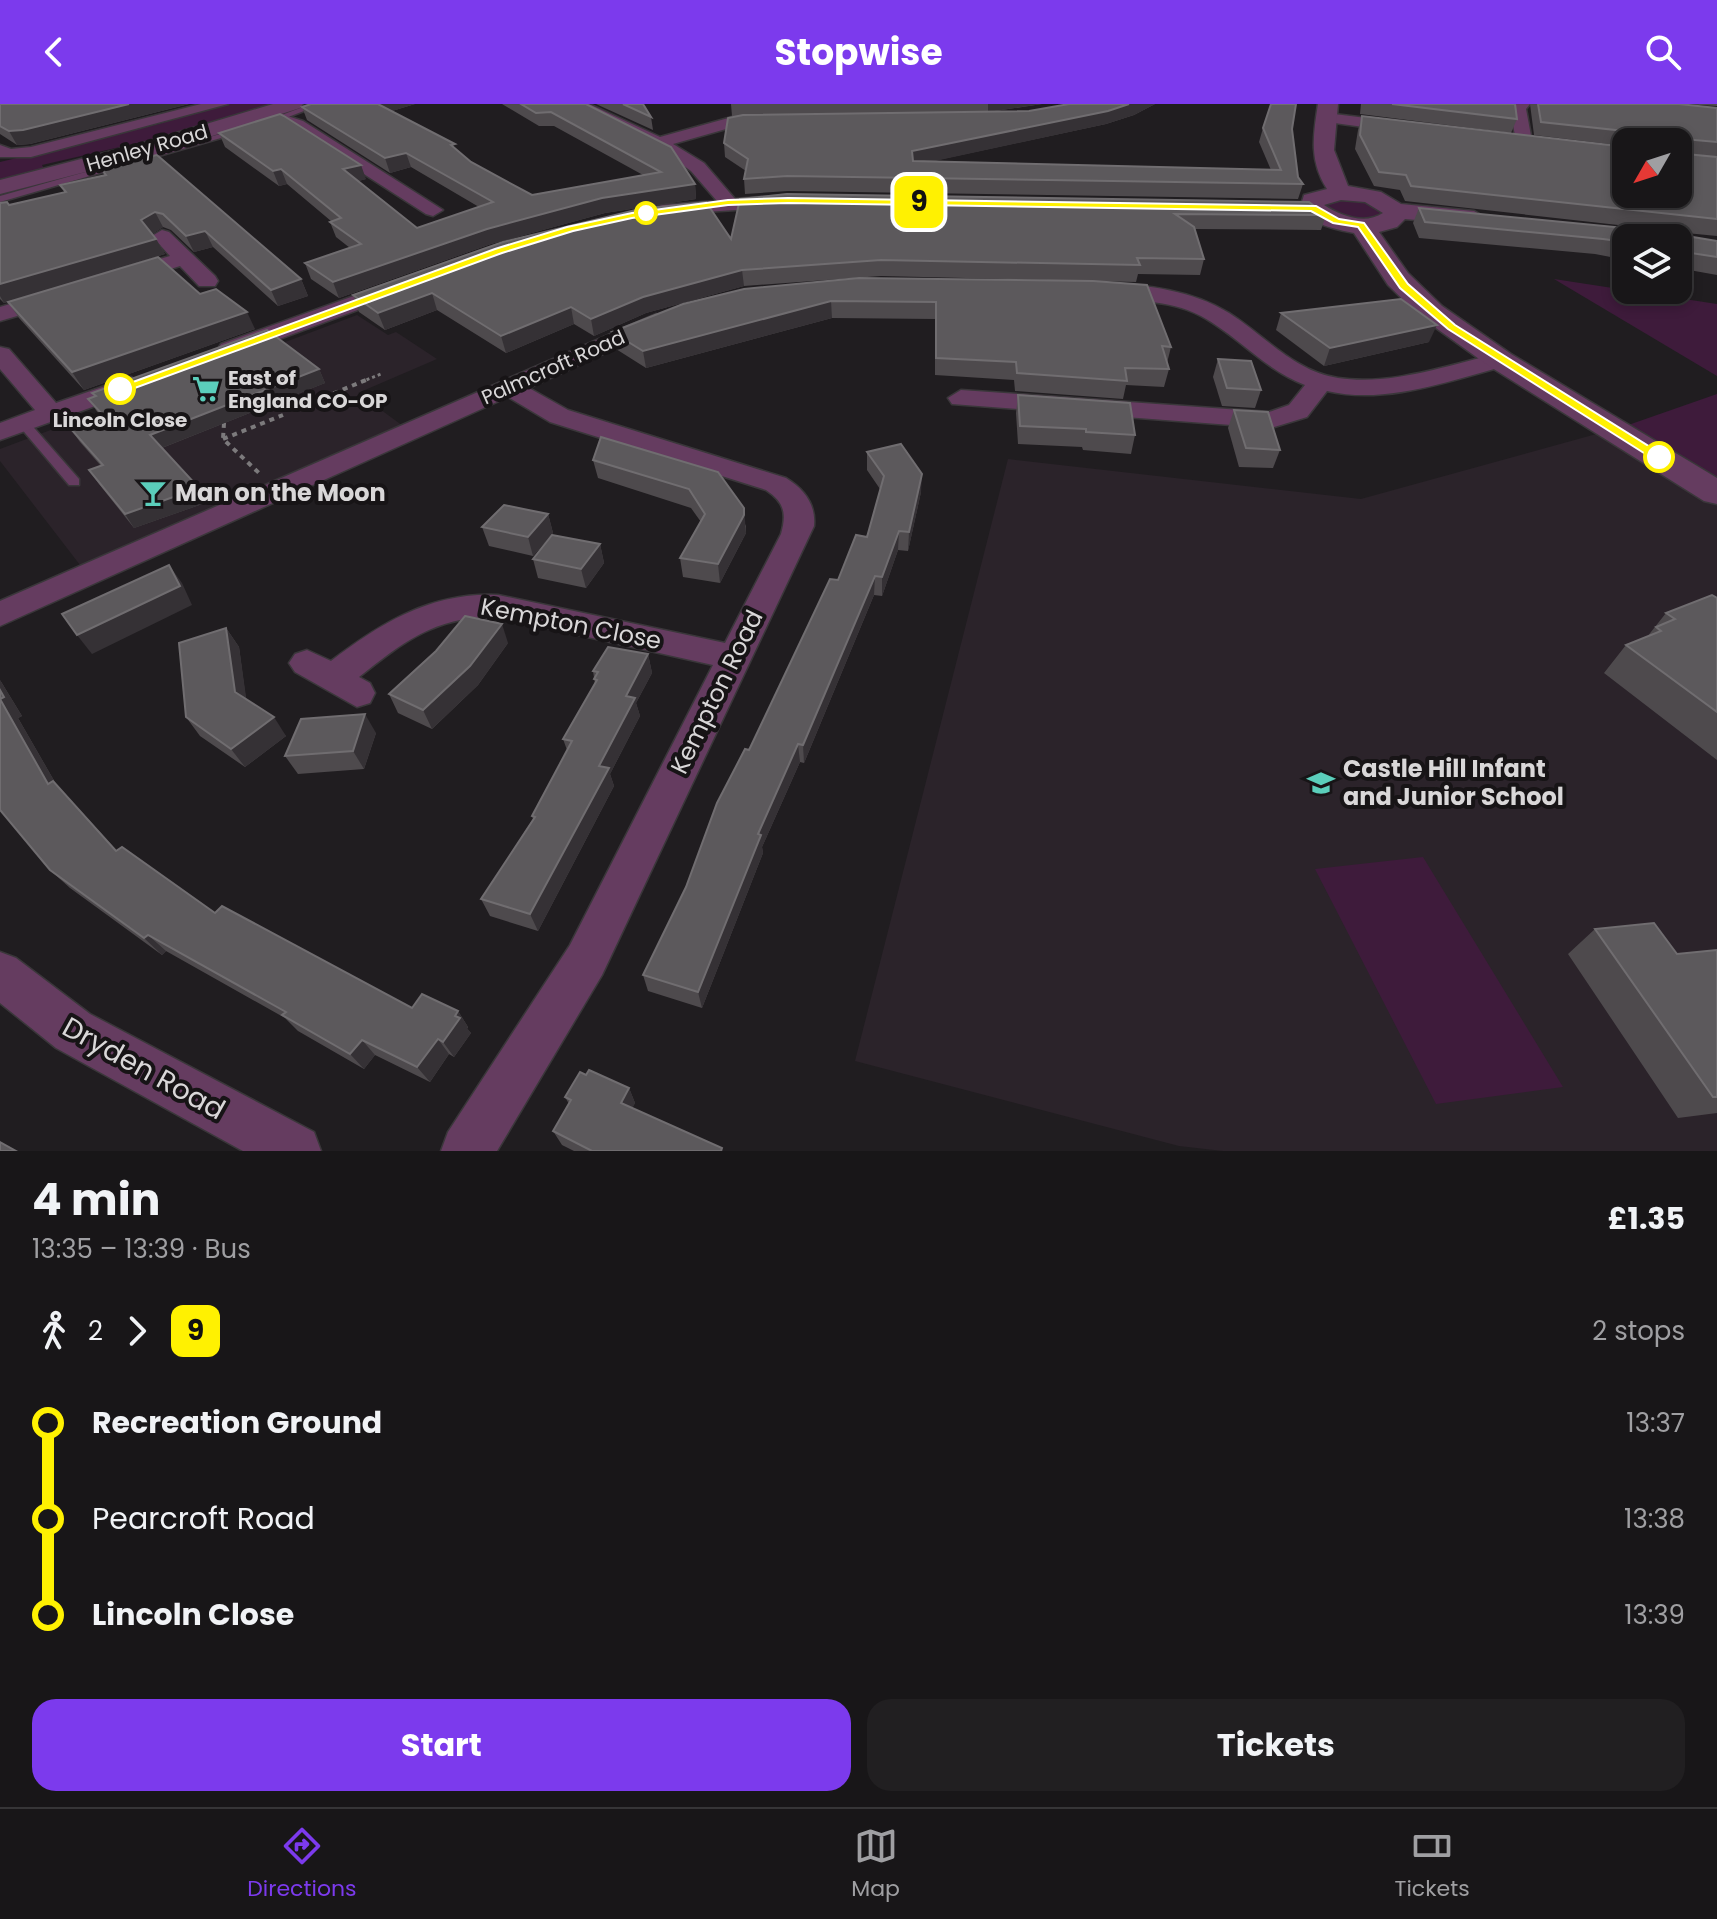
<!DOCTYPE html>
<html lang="en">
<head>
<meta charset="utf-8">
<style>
	:root { --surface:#181618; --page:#211f21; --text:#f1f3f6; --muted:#9f9fa2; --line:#363537; --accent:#7c3aed }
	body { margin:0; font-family:Poppins,sans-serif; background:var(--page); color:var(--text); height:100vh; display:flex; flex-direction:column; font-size:30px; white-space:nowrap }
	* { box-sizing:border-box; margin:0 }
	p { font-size:26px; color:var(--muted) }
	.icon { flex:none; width:44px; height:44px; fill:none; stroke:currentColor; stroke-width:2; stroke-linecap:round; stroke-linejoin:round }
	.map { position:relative; height:1047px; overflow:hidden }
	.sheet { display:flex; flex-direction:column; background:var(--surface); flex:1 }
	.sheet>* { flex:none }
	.badge { padding:0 16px; border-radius:12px; font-size:28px; line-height:52px }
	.needle { width:52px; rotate:231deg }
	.fabs { position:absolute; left:1612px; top:24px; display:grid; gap:16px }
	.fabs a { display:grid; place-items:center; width:80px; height:80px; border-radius:16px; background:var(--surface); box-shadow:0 4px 12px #0003,0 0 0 2px var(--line); font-size:40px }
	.map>.badge { position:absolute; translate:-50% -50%; box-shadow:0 0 0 4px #fff }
	.legs { display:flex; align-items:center; gap:12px; height:88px; padding:0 32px; font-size:26px }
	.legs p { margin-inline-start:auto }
	.headline { display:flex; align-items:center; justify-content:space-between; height:136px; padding:0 32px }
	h1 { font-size:44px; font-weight:700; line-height:60px }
	.cta { display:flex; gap:16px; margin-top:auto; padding:16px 32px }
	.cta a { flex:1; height:92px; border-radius:24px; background:var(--accent); color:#fff; font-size:32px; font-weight:700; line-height:92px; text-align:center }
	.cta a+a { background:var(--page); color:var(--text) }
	ul { padding:0 32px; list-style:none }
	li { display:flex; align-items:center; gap:28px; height:96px; font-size:30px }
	li i { display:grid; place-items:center; width:12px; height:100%; margin:0 10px; background:currentColor }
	li i::after { content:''; width:20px; height:20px; margin:-10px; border:6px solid; border-radius:50%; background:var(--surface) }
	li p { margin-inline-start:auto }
	li:first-child i { background:linear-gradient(#0000 50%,currentColor 0) }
	li:last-child i { background:linear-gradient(currentColor 50%,#0000 0) }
	header { display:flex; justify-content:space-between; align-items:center; height:104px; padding:0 32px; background:var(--accent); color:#fff; font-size:36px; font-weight:700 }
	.dock { display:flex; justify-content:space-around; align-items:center; height:112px; border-top:2px solid var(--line); background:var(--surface); font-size:22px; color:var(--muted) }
	.dock a { display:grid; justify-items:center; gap:4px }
	.dock .on { color:var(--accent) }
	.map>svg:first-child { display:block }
	.built { fill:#2b232a }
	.green { fill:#3e1b3b }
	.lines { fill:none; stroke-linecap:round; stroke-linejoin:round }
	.service-casing { stroke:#3a373a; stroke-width:3 }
	.minor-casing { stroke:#3a373a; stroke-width:3 }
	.tertiary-casing { stroke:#3a373a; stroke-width:3 }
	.path-far1 { stroke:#7c7a7c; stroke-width:3; stroke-dasharray:3 3; stroke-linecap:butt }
	.path { stroke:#7c7a7c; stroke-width:4; stroke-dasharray:5 5; stroke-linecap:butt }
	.service { fill:#653c60; fill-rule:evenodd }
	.minor { fill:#653c60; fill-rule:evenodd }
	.tertiary { fill:#653c60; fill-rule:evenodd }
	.wall { fill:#4e4a4d }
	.shaded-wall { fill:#353135 }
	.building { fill:#5c595c; stroke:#706d70; stroke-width:2 }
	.line-1 { fill:#fff101; stroke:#fff; stroke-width:2 }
	.stop-1-dot { fill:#fff; stroke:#fff101; stroke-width:4 }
	.labels { text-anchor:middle; stroke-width:8; stroke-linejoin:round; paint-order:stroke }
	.far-street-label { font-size:20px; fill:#d9d7d8; stroke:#171416 }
	.far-poi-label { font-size:20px; font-weight:bold; fill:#d9d7d8; stroke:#171416; text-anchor:start }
	.far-stop-label { font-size:20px; font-weight:bold; fill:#d9d7d8; stroke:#171416 }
	.poi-label { font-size:24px; font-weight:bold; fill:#d9d7d8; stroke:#171416; text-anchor:start }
	.street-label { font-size:24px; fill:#d9d7d8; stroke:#171416 }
	.near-street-label { font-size:28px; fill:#d9d7d8; stroke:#171416 }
</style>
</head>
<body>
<header><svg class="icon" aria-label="back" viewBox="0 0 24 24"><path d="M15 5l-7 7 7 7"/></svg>Stopwise<svg class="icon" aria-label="search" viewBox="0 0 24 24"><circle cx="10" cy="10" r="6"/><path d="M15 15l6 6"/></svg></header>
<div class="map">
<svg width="1717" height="1047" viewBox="0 0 1717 1047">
	<rect width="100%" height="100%" fill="#201d20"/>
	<g class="built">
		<polygon points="357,211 388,231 396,228 437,255 358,289 403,322 80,461 0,357 0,345"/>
		<polygon points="1600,329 1717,401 1717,1047 1223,1047 1179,1042 855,957 1008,355 1361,395"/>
	</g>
	<g class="green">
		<polygon points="225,0 280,0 198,25 42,61 44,65 0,75 0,58 159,20"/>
		<polygon points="1355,94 1379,102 1384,110 1364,117 1325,106 1322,98"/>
		<polygon points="1554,175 1717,200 1717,272"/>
		<polygon points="1717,290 1717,389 1614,326"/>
		<polygon points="1423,753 1563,983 1436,1000 1315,765"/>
	</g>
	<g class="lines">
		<g class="service-casing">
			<g id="service">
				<polygon points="311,0 322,0 270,20 263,18"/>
				<polygon points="238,25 245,27 0,98 0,92"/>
				<polygon points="24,316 28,317 79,375 79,381 69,381 20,323 18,320"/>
			</g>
		</g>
		<g class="minor-casing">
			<g id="minor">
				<polygon points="201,0 228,0 31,53 0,53 0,41 11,45 31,43"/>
				<polygon points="569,0 589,0 660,33 732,13 777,13 777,19 733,23 673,40 704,59 735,95 786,91 796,97 786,103 656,111 653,107 656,103 663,101 717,97 691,67 673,54"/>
				<polygon points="1513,0 1530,0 1526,5 1532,37 1530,41 1518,41 1516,37 1510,4"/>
				<polygon points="278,9 303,17 443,106 433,112 426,110 291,23 270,14"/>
				<polygon points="1326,9 1407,19 1415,24 1407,29 1320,17 1320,11"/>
				<polygon points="162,126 169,128 215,172 218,177 215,182 199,182 180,162 123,180 115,178 112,173 115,168 170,152 152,132"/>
				<polygon points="398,176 409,183 406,188 239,250 221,250 218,245 221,240"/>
				<path d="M 1105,179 C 1147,181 1192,186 1229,209 C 1264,231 1295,268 1338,274 C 1392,282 1448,261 1500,249 L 1512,256 L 1509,261 C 1451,276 1387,301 1327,287 L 1307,313 L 1271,324 L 952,300 L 948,294 L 961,286 L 1269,308 L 1289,301 L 1305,281 C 1265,266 1238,232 1201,212 C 1167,194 1132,199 1097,191 L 1094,186 Z"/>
				<polygon points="57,186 68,193 65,198 0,217 0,203"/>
				<path d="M 656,210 L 668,217 L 664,222 L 529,284 L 568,306 L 786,374 C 804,385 816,400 814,422 L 602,871 L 497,1047 L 441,1047 L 448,1028 L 570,841 L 713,561 L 498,513 C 438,511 404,537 359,573 L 370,579 L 375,589 L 370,599 L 357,603 L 295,568 L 289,559 L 295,550 L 307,546 L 331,557 C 382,518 432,488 498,491 L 725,539 L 781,430 C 787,409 784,398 766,386 L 550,318 L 508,293 L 0,522 L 0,497 Z"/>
				<polygon points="0,243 9,245 56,299 131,273 144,281 140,286 0,336 0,319 35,306 0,265"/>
				<polygon points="0,848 16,854 90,910 314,1028 321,1047 243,1047 56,944 0,899"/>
			</g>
		</g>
		<g class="tertiary-casing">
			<g id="tertiary">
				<polygon points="273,0 303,0 300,4 159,49 0,90 0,76 143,39"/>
				<path d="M 1318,0 L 1338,0 L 1334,46 L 1348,82 L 1381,88 L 1401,100 L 1474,107 L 1486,114 L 1474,121 L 1405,115 L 1397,123 L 1379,128 L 1408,169 L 1442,202 L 1511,250 L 1717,374 L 1717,400 L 1704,397 L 1489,262 L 1422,214 L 1388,181 L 1354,129 C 1335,125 1312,121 1300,104 L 1304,91 L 1327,85 C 1309,57 1313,32 1318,0 ZM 1341,96 L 1365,98 L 1383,109 C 1365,121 1341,112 1324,101 Z"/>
			</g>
		</g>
		<polyline class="path-far1" points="361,278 381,270"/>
		<g class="path">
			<polyline points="315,297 366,276"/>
			<polyline points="224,319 223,335 259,369"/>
			<polyline points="223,335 283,311"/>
		</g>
		<use href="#service" class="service"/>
		<use href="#minor" class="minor"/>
		<use href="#tertiary" class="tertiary"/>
	</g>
	<g class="wall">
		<polygon points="0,0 189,0 30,40 17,41 0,30"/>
		<polygon points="311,0 415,0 392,7 457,46 471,58 532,91 643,71 554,22 539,22 502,0 586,0 695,80 696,95 605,109 491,140 339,194 311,175 305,159 350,144 336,133 330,118 331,117 287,80 279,82 225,43 219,29 366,75 358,77 417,124 479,103 411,63 390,69 307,16 302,3"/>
		<polygon points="596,0 643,0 651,13 653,26"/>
		<polygon points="731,0 1042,0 989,8 1029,7 1069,0 1155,0 1134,11 1106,20 933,57 1271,66 1259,38 1263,24 1292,25 1298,73 1303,80 1298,95 788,87 745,90 744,75 746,67 725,53 724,39 741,12 732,12"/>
		<polygon points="1361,0 1515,0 1517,15 1511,29 1360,10"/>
		<polygon points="1530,0 1717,0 1717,2 1683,0 1717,4 1717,132 1686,129 1687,132 1717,137 1717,171 1678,164 1678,134 1626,134 1626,156 1595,150 1419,134 1413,119 1419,104 1635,125 1636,123 1405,97 1400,86 1374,82 1355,45 1358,26 1362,12 1626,90 1678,38 1626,38 1626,42 1534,31"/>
		<polygon points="100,63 301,175 308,192 278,202 213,143 194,148 171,126 163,123 152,130 156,135 165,150 4,199 0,195 0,99 9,101 65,88 60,81 104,71"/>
		<polygon points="740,95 1326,111 1321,126 1194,125 1204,155 1200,171 1138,170 1136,178 881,172 744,182 646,209 594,232 574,220 506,249 437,206 385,226 359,208 353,191 731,135"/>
		<polygon points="859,174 1171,243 1167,259 1169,265 1164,283 1126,281 1123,295 1015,287 1014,276 935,271 935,215 832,214 646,264 616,245 612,228"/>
		<polygon points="200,190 255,225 84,286 19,214 8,198"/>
		<polygon points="1281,209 1429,238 1324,262 1276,226"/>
		<polygon points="1218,255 1261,286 1255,304 1222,302 1213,273"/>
		<polygon points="319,265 325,279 162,344 199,384 208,398 134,424 99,380 89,366 101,362 80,338 70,324 101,313 88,295 94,292 92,289"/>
		<polygon points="1018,291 1135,331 1131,350 1083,346 1082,343 1018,340 1016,309"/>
		<polygon points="1234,306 1280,346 1273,364 1239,363 1228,324"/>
		<polygon points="867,348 921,388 908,447 898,446 882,492 874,491 804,659 800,658 762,743 763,749 702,904 648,887 643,871 686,783 749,646 838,476 867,433 880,385 867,366"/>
		<polygon points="593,356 718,368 746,422 746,429 720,479 683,473 680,454 701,418 691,404 598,374"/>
		<polygon points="548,410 553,429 533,452 489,442 482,423"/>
		<polygon points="600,440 604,459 586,484 538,474 533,455"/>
		<polygon points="1717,494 1717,656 1604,569 1626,541 1647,533 1666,509"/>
		<polygon points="226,524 239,543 246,596 286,632 245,663 200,632 186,613"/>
		<polygon points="508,539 478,581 432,625 398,609 389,590"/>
		<polygon points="648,550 652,569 636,599 640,612 610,670 614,682 538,827 490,812 481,795 533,715 532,712 567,646 563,635 595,580 593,567"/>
		<polygon points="0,576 22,612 18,614 56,680 117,747 215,809 412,904 458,907 468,923 467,925 471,929 454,953 449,950 430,978 375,951 364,965 298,927 285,914 166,847 162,851 70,784 50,766"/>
		<polygon points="376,629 364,665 298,670 285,652"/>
		<polygon points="1595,825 1677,850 1717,846 1717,1009 1678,1014 1568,850"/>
		<polygon points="586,971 629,984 635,999 632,1004 723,1047 574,1047 562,1041 553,1027 569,1000 565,993"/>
	</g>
	<g class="shaded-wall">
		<polygon points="129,0 189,0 30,40 17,41 9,27"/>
		<polygon points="375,0 415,0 379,11"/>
		<polygon points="988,0 1042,0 988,8"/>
		<polygon points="1129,0 1155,0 1134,11 1106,20 912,62 912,47"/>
		<polygon points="406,49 411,63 390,69 385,54"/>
		<polygon points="361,61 366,75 348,80 343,65"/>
		<polygon points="281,65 287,80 279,82 273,67"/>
		<polygon points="695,80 696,95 605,109 491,140 339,194 333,178 487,125 602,94"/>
		<polygon points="155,108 163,123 149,132 141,116"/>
		<polygon points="205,127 213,143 194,148 186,132"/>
		<polygon points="156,135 165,150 4,199 0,192 0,180"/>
		<polygon points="742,166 744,182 646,209 594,232 591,215 643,193"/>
		<polygon points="301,175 308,192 278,202 271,186"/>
		<polygon points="432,189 437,206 385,226 378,209"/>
		<polygon points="831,197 832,214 646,264 643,247"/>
		<polygon points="571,203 574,220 506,249 501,232"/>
		<polygon points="247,208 255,225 84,286 72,268"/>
		<polygon points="1437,221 1429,238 1324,262 1330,244"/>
		<polygon points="319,265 325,279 159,345 150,331"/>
		<polygon points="922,370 921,388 908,447 909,428"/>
		<polygon points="199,384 208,398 134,424 125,410"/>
		<polygon points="744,404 746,429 720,479 718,460"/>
		<polygon points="548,410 553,429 533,452 528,433"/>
		<polygon points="899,427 898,446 882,492 882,473"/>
		<polygon points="600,440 604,459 586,484 581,465"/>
		<polygon points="169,461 182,479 192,501 92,550 77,531"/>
		<polygon points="875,472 874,491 804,659 803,641"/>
		<polygon points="502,520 508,539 478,581 432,625 423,606"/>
		<polygon points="226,524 239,543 248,607 235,588"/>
		<polygon points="648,550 652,569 636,599 640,612 610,670 614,682 538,827 530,810 599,662 626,592"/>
		<polygon points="0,576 22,612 18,614 56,680 134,765 48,680 0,595"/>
		<polygon points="365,610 376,629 364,665 353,647"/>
		<polygon points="274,613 286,632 245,663 231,645"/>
		<polygon points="798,640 800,658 762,743 763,749 702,904 698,888 758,730"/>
		<polygon points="148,831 166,847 162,851 144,834"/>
		<polygon points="458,907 468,923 467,924 471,929 454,953 443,938"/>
		<polygon points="438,935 449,950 430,978 417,963"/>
		<polygon points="362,936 375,951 364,965 350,950"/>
		<polygon points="629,984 635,999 628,1013 621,999"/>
	</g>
	<g class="building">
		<polygon points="0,0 129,0 23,26 9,27 0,22"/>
		<polygon points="311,0 378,0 455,40 451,41 471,58 532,91 661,68 551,8 536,9 521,0 586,0 671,43 695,80 602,94 487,125 333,178 305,159 361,140 330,118 341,114 281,65 273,67 219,29 280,10 284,12 361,61 343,65 417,124 493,98 406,49 385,54 302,3"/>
		<polygon points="623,0 643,0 651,13"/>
		<polygon points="1069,0 1129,0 1108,7 912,47 913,57 1281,66 1263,24 1271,0 1296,0 1292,25 1298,73 1303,80 787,72 744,75 748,55 724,39 728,14 743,11 1029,7"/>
		<polygon points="1392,0 1515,0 1517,15"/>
		<polygon points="1538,0 1679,0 1717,4 1717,38 1684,35 1686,50 1717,53 1717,115 1411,82 1406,71 1379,68 1360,31 1362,12 1626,43 1626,90 1678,90 1678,38 1636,38 1634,28 1541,18"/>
		<polygon points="157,51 301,175 271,186 205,127 186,132 163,110 155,108 141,116 156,135 0,180 0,99 7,98 9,101 66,88 60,81 106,71 100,63"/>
		<polygon points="787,90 1309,98 1326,111 1175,110 1194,123 1204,155 1137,154 1140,161 881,156 742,166 643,193 591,215 571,203 501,232 432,189 378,209 353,191 503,138 640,105 706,98 731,135 740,95"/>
		<polygon points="1419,104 1635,125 1638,121 1684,121 1687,132 1717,137 1717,153 1678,147 1678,134 1626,134 1626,138 1603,135 1425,118"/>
		<polygon points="158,153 200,190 216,185 247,208 72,268 8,198"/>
		<polygon points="859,174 1093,177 1147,181 1171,243 1162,242 1169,265 1125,264 1127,277 1017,269 1016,258 936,254 936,198 831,197 643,247 612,228 683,200 744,185"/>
		<polygon points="1401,195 1437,221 1330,244 1281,209"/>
		<polygon points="267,226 319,265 150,331 199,384 125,410 89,366 103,361 70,324 104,312 88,295 96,292 92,289"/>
		<polygon points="1218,255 1251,257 1261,286 1227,284"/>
		<polygon points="1018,291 1130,299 1135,331 1086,328 1086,325 1020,322"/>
		<polygon points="1234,306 1268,308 1280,346 1246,344"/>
		<polygon points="601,333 718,368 744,404 744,411 718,460 680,454 705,410 689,385 593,356"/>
		<polygon points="901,340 922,370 909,428 899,427 882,473 875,472 803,641 798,640 758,730 761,731 698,888 643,871 686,783 717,699 745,645 749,646 830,475 838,476 856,431 867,433 884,372 867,348"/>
		<polygon points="504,401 548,410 528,433 482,423"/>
		<polygon points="552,431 600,440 581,465 533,455"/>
		<polygon points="169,461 180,482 77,531 62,510"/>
		<polygon points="1712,491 1717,494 1717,608 1626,541 1661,527 1656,523 1675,515 1666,509"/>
		<polygon points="465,512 502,520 470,562 423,606 389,590 436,547"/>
		<polygon points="226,524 235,588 274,613 231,645 186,613 179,539"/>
		<polygon points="608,543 648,550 626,592 635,594 599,662 609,664 530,810 481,795 535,713 532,712 572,637 563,635 597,576 594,575 598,568 593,567"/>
		<polygon points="0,586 4,593 0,595 48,680 53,677 116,747 122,743 215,809 222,802 412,904 422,890 458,907 455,912 460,914 443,938 438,935 417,963 362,936 350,950 282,911 286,908 148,831 144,834 50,766 0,706"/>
		<polygon points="365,610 353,647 285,652 301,615"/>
		<polygon points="1654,819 1677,850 1717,846 1717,993 1713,993 1595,825"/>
		<polygon points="589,966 629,984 621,999 722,1044 721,1047 592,1047 553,1027 571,996 565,993 580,968 586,971"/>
		<polygon points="0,1038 16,1047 0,1047"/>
	</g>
	<polygon class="line-1" points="788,94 1316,102 1339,115 1364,119 1408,180 1455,221 1666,353 1655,356 1448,225 1400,184 1358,123 1333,119 1311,107 788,99 728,101 632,114 573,127 502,149 124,288 114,285 495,145 567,123 632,109 728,96"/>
	<defs>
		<g id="supermarket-bare" transform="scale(2.16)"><path d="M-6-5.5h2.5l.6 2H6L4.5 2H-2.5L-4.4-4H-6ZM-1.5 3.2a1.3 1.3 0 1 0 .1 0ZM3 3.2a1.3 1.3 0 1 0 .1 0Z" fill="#5bcebb" stroke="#171416" stroke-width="2.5" paint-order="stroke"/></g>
		<g id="bar-bare" transform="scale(2.16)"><path d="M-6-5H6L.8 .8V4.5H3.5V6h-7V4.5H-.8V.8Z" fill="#5bcebb" stroke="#171416" stroke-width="2.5" paint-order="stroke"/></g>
		<g id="school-bare" transform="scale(2.16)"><path d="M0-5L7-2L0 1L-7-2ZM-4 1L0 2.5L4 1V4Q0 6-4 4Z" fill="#5bcebb" stroke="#171416" stroke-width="2.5" paint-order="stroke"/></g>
	</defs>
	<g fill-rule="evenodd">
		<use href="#supermarket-bare" x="206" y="285"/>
		<use href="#bar-bare" x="153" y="389"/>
		<use href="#school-bare" x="1321" y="679"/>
	</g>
	<g class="stop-1-dot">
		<circle cx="646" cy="109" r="10"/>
		<circle cx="120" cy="285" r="14"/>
		<circle cx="1659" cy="353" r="14"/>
	</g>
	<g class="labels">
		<g class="far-street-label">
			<text transform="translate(147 44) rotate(-16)" y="7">Henley Road</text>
			<text transform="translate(553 263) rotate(-24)" y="7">Palmcroft Road</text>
		</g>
		<g class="far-poi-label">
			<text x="228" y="281">East of<tspan x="228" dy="23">England CO-OP</tspan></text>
		</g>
		<g class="far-stop-label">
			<text x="120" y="323">Lincoln Close</text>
		</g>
		<g class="poi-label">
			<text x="175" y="397">Man on the Moon</text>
			<text x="1343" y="673">Castle Hill Infant<tspan x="1343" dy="28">and Junior School</tspan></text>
		</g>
		<g class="street-label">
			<text transform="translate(571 520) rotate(11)" y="8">Kempton Close</text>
			<text transform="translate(717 588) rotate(-64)" y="8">Kempton Road</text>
		</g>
		<g class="near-street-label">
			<text transform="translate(144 964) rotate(29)" y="10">Dryden Road</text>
		</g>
	</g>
</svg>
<div class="fabs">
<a><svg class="needle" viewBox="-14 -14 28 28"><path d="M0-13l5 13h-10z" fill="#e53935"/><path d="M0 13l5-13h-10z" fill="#9f9fa2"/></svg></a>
<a><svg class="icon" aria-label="layers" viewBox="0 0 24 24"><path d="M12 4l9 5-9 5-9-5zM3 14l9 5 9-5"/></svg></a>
</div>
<b class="badge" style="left:919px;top:98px;background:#fff101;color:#111">9</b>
</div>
<section class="sheet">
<div class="headline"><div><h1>4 min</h1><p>13:35 – 13:39 · Bus</p></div><b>£1.35</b></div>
<div class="legs"><svg class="icon" aria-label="walk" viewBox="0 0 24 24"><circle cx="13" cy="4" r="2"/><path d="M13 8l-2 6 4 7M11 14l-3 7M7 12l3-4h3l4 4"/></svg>2<svg class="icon" aria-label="forward" viewBox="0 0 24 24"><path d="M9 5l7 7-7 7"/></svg><b class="badge" style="background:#fff101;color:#111">9</b><p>2 stops</p></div>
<ul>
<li><i style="color:#fff101"></i><b>Recreation Ground</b><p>13:37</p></li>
<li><i style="color:#fff101"></i><span>Pearcroft Road</span><p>13:38</p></li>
<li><i style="color:#fff101"></i><b>Lincoln Close</b><p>13:39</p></li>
</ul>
<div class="cta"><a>Start</a><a>Tickets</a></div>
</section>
<nav class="dock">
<a class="on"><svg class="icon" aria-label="directions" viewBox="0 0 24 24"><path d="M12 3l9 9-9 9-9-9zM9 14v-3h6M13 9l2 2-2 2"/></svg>Directions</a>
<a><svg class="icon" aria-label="map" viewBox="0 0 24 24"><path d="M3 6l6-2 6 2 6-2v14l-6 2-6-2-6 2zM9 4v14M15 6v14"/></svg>Map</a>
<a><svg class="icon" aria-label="tickets" viewBox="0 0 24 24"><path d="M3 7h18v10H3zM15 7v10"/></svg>Tickets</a>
</nav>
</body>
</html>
